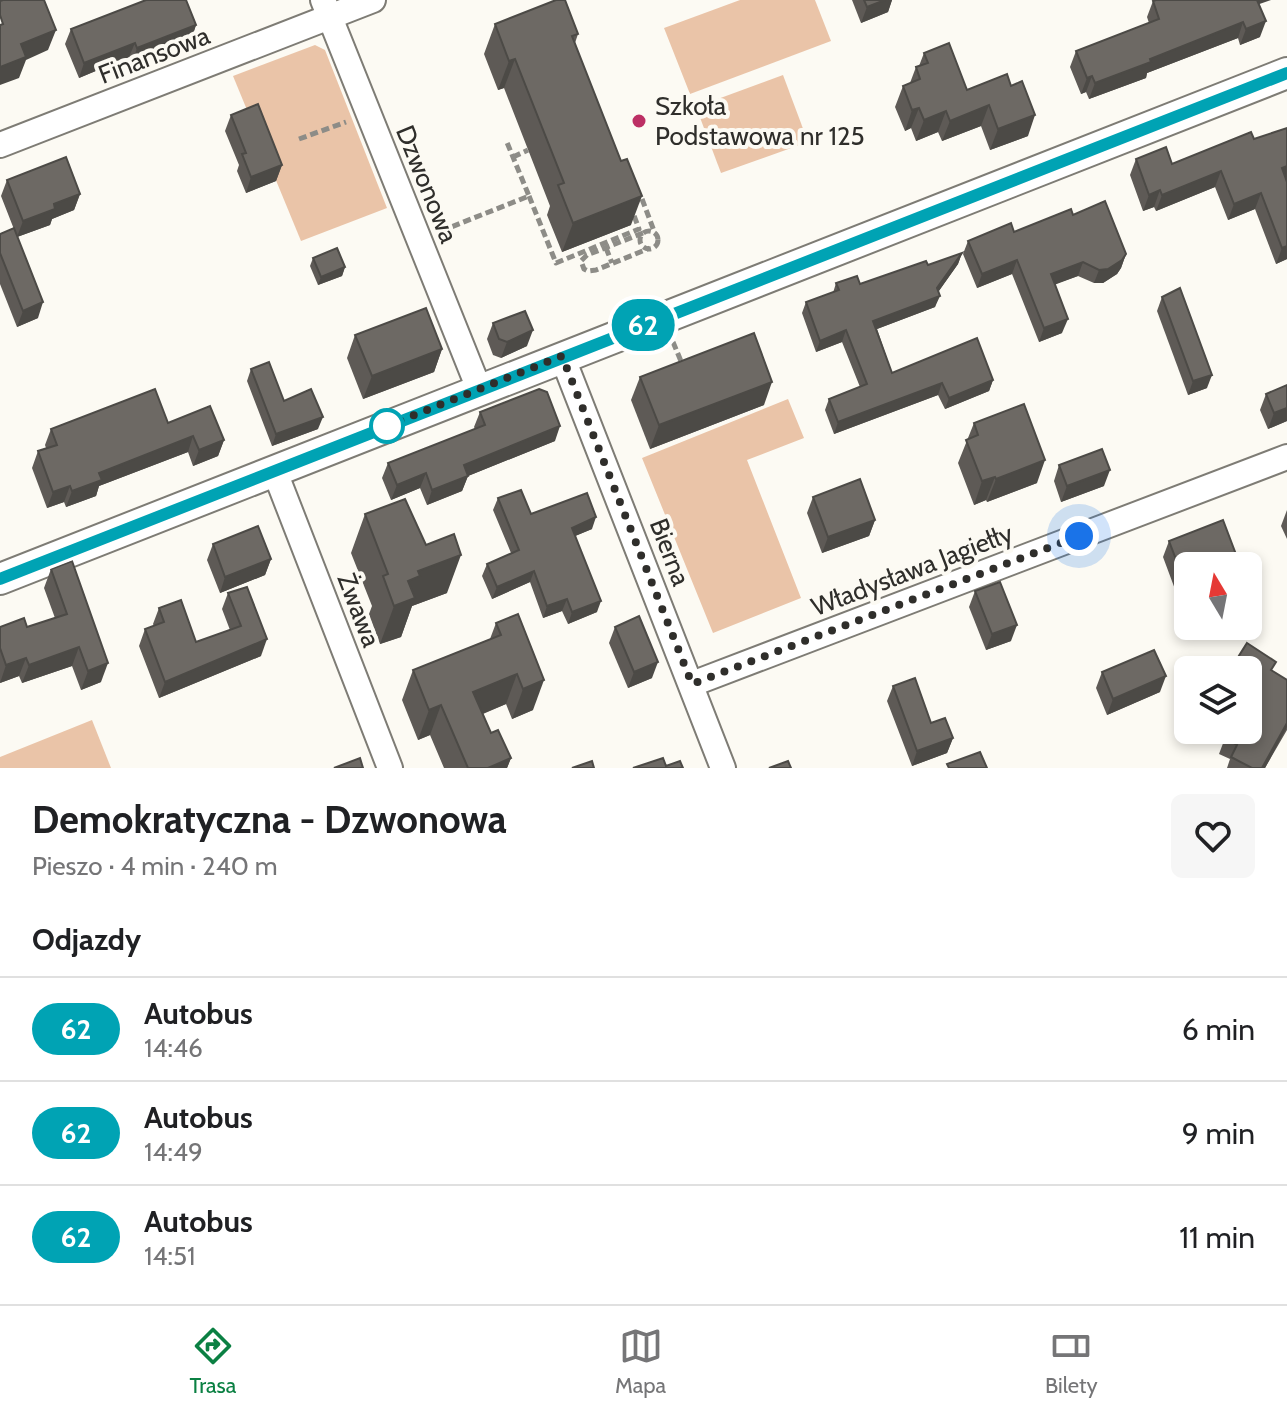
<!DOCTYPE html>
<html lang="pl">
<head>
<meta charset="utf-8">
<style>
	:root { --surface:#fff; --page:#f6f6f6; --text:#202124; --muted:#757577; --line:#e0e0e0; --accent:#0b8043 }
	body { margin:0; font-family:Cabin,sans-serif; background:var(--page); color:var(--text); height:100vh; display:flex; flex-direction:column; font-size:30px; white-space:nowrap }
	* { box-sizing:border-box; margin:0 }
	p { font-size:26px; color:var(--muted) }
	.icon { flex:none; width:44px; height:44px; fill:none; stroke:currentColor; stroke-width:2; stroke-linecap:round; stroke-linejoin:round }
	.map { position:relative; height:768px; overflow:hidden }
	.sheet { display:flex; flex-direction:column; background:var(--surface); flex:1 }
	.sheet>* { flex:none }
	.badge { padding:0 16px; border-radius:26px; font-size:28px; line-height:52px }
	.needle { width:52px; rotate:350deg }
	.controls { position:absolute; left:1174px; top:552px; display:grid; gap:16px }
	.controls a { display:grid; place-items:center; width:88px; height:88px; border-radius:12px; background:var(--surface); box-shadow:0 4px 12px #0003; font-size:40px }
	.you { position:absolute; width:40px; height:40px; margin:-20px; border:6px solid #fff; border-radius:50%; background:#1a73e8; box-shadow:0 0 0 12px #1a73e833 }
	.map>.badge { position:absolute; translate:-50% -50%; box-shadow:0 0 0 4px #fff }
	h2 { padding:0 32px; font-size:30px; line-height:72px }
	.round { display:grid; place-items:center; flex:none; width:84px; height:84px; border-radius:12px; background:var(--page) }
	.head { display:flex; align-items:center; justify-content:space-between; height:136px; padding:0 32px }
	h1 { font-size:38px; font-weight:700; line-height:60px }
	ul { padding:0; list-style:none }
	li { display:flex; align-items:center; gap:24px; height:104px; padding:0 32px; border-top:2px solid var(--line) }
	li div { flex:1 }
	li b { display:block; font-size:30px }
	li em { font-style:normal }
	li .badge { min-width:88px; font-weight:700; text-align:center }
	.tabs { display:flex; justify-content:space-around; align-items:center; height:112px; border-top:2px solid var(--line); background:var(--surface); font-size:22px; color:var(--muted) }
	.tabs a { display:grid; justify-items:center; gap:4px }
	.tabs .on { color:var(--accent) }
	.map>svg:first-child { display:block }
	.green { fill:#eac4a8 }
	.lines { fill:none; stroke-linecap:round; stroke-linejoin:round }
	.minor-casing { stroke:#7e7c75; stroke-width:28 }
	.tertiary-casing { stroke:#7e7c75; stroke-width:34 }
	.path { stroke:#8d8c87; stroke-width:5; stroke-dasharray:8 4; stroke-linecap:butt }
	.minor { stroke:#fff; stroke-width:24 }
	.tertiary { stroke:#fff; stroke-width:30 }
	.wall { fill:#5e5a56 }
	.shaded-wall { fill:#4c4a46 }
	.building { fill:#6d6964; stroke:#4c4a46; stroke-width:2 }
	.line-casing { stroke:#fff; stroke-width:18 }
	.line { stroke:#00a3b4; stroke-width:12 }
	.walk { stroke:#2f2e2b; stroke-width:8; stroke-dasharray:0 14.4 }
	.poi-dot { fill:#bc2f64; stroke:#fcfaf3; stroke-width:3 }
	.stop-dot { fill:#fff; stroke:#00a3b4; stroke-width:4 }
	.labels { text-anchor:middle; stroke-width:8; stroke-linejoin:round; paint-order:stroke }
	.street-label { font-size:26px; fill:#2f2e2b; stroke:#fcfaf3 }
	.poi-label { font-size:26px; fill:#2f2e2b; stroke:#fcfaf3; text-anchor:start }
</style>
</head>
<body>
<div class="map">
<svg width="1287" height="768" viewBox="0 0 1287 768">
	<rect width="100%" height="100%" fill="#fcfaf3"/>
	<g class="green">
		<polygon points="740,0 815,0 831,41 690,94 664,28"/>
		<polygon points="315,45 325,50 387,208 301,241 233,76"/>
		<polygon points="783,75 808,142 721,173 696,107"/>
		<polygon points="788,399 804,438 747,460 801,598 713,633 642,458"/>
		<polygon points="92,720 111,768 0,768 0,757"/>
	</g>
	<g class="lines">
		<g class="minor-casing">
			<g id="minor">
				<polyline points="323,0 479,389"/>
				<polyline points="0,145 373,0"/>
				<polyline points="562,356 723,768"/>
				<polyline points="275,472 390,768"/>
				<polyline points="692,684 1287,457"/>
			</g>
		</g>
		<g class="tertiary-casing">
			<polyline id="tertiary" points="0,579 1287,73"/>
		</g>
		<g class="path">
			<polyline points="299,139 346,122"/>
			<polyline points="513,157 528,150"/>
			<polyline points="529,196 556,263 639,229 632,210"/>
			<polyline points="642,199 654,231"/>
			<polyline points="441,231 529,196 506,140"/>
			<circle cx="649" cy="240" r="9"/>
			<polyline points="643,233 587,255 581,261 584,269 588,271 596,270 650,248"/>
			<polyline points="606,248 612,263"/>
			<polyline points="673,342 683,366"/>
		</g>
		<use href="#minor" class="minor"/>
		<use href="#tertiary" class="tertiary"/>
	</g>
	<g class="wall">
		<polygon points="852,0 892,0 888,12 861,23"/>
		<polygon points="1153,1 1259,4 1260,37 1240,45 1238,38 1147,73 1146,78 1089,99 1086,92 1081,94 1070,67 1076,51 1149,23 1147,17"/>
		<polygon points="495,24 578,34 575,43 631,225 562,252 547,215 550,206 504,88 498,90 484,54"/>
		<polygon points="196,25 191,40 132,63 129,57 79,78 65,44 71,29"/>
		<polygon points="924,53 967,90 1007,74 1028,136 990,150 981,126 942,141 938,132 916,141 911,128 905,131 895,107 903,86 910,83 916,67 919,66"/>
		<polygon points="231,115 282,165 276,181 246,193 237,171 239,165 225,131"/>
		<polygon points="1287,128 1287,259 1276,264 1255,209 1228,220 1215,187 1156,211 1154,207 1143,211 1130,175 1136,159 1172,164 1254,139"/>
		<polygon points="7,180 80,194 74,210 52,219 50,225 17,237 1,196"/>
		<polygon points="1073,215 1126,254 1121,268 1117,274 1103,283 1094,283 1078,276 1055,284 1062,333 1039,342 1012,274 977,288 963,254 968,241 1014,232"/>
		<polygon points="0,234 38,318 17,327 0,284"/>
		<polygon points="962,253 958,264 938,292 935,307 877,329 892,373 993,380 989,391 945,409 938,395 834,434 825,410 829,399 860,387 842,342 816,352 802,313 806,302 833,293 836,283 860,284 928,265"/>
		<polygon points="313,258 345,267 342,276 318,285 310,266"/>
		<polygon points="1162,297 1207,388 1188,395 1157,311"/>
		<polygon points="493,323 527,346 501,358 493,355 487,339"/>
		<polygon points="355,335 442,349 434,372 363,399 347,358"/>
		<polygon points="251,369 284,401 318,429 272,446 247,381"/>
		<polygon points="640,377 764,405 650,449 631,400"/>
		<polygon points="1287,385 1287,421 1268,429 1260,410 1266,394"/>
		<polygon points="480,412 555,441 468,476 462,491 427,505 420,488 391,500 382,478 388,463 475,429 474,427"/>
		<polygon points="168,423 224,440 218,456 193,466 188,452 99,486 96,496 66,507 64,502 47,508 32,468 38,451 46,448 45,445 51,429"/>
		<polygon points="974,423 1037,483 987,502 986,500 974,505 958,463"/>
		<polygon points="1059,465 1104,486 1061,502 1054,481"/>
		<polygon points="813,497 875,520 869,536 822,553 807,513"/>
		<polygon points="498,498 531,514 592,529 575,536 597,612 568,624 562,611 543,618 530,582 492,599 482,576 487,564 511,553 493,510"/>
		<polygon points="1287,510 1287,539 1281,526"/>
		<polygon points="365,514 447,593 412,606 401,637 380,644 369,614 372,606 351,553"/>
		<polygon points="1169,541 1240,565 1188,566 1188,597 1179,600 1163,557"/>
		<polygon points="213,544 271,559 265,575 220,593 207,560"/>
		<polygon points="51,569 101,682 81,690 72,666 22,683 19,676 0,683 0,627 27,627 55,618 44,588"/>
		<polygon points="975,591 1011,641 986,650 969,607"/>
		<polygon points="228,593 261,656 159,698 139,646 145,629 154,626 153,624 159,608 196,642 230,630 222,609"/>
		<polygon points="496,623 533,710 512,719 506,704 483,714 491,733 511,758 507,768 444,768 430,735 418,740 402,700 413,670 490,639"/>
		<polygon points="615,627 652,678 628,688 609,643"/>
		<polygon points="1248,670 1273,671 1287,680 1287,730 1265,768 1227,768 1230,759 1219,754 1225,738 1248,730"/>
		<polygon points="1102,672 1160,692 1107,715 1096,688"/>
		<polygon points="893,686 931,723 953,738 947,753 912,766 887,701"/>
	</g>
	<g class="shaded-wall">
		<polygon points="885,0 892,0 888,12 861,23 867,7"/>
		<polygon points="1251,0 1271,0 1248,8"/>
		<polygon points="1266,21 1260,37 1240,45 1246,29"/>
		<polygon points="1243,22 1238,38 1147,73 1146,78 1089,99 1095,83 1150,59"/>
		<polygon points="196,25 191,40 132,63 137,48"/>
		<polygon points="56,30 48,50 26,60 19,78 0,85 0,67 21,44"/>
		<polygon points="135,43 129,57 79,78 84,63"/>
		<polygon points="515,59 504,88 498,90 509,61"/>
		<polygon points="1092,76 1086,92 1081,94 1087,78"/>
		<polygon points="989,105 981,126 942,141 950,121"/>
		<polygon points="919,108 911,128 905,131 912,110"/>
		<polygon points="946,111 938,132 916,141 924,120"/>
		<polygon points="1035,115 1028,136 990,150 998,129"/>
		<polygon points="282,165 276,181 246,193 251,177"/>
		<polygon points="1287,166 1287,179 1276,184 1282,168"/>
		<polygon points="1221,171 1215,187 1156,211 1162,195"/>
		<polygon points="1160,190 1154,207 1143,211 1149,195"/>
		<polygon points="1261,193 1255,209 1228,220 1234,204"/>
		<polygon points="80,194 74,210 52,219 50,225 17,237 23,221 54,204"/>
		<polygon points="642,196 631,225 562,252 573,223"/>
		<polygon points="1287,246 1287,259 1276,264 1282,248"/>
		<polygon points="962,253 958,264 934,298 940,296 935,307 869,332 873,321 937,288"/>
		<polygon points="1126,254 1121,268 1117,274 1103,283 1094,283 1099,270"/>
		<polygon points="1017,260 1012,274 977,288 982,274"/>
		<polygon points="1083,262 1078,276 1046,288 1051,274"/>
		<polygon points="345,267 342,276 318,285 321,277"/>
		<polygon points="43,302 38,318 17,327 23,311"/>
		<polygon points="1068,319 1062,333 1039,342 1044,328"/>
		<polygon points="533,330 527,346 501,358 507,342"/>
		<polygon points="846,330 842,342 816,352 820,341"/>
		<polygon points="442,349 434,372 363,399 372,376"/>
		<polygon points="1212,375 1207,388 1188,395 1193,381"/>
		<polygon points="993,380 989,391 945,409 949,398"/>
		<polygon points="772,382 764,405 650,449 659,425"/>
		<polygon points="942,383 938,395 834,434 838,422"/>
		<polygon points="1287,408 1287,421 1268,429 1274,413"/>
		<polygon points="323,417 318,429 272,446 276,434"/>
		<polygon points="560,426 555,441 468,476 462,491 427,505 432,490 464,465"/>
		<polygon points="193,436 188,452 99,486 96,496 66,507 72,491 99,473"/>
		<polygon points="224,440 218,456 193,466 199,450"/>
		<polygon points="1045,460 1037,483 987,502 996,479"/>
		<polygon points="1110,470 1104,486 1061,502 1067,486"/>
		<polygon points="426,473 420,488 391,500 397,485"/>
		<polygon points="995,477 986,500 974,505 982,481"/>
		<polygon points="70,486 64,502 47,508 53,492"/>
		<polygon points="596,517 592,529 568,539 572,528"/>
		<polygon points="875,520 869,536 822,553 828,537"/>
		<polygon points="461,555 447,593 412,606 401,637 380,644 394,606 408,581 418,571"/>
		<polygon points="271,559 265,575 220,593 225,577"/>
		<polygon points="534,571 530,582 492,599 497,587"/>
		<polygon points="1188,582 1188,597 1179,600 1185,583"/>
		<polygon points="567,599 562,611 543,618 547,606"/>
		<polygon points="601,601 597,612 568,624 572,612"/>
		<polygon points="1017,625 1011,641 986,650 992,634"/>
		<polygon points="267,639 261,656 159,698 165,682"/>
		<polygon points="79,647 72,666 22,683 29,665"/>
		<polygon points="26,658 19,676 0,683 6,665"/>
		<polygon points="658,662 652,678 628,688 634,672"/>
		<polygon points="108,663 101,682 81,690 88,671"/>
		<polygon points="517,674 506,704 462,722 473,692"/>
		<polygon points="1166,676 1160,692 1107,715 1113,699"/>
		<polygon points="544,680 533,710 512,719 523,689"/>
		<polygon points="441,705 430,735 418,740 429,710"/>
		<polygon points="1287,723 1287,727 1265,768 1262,768"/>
		<polygon points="953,738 947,753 912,766 917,751"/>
		<polygon points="511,758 507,768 488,768"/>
	</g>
	<g class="building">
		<polygon points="3,0 44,0 56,30 21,44 26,57 0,67 0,25 3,24 0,15 0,1"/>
		<polygon points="146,0 186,0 196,25 137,48 135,43 84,63 71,29"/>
		<polygon points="556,0 565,0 578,34 572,36 621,161 627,159 642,196 573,223 558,185 564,183 515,59 509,61 495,24"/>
		<polygon points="864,0 885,0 867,7"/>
		<polygon points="1156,0 1257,0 1266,21 1246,29 1243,22 1150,59 1151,62 1095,83 1092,76 1087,78 1076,51 1159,19 1153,1"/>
		<polygon points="949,43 967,90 1007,74 1011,86 1022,81 1035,115 998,129 989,105 950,121 946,111 924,120 919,108 912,110 903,86 920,79 916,67 928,63 924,53"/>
		<polygon points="258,104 282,165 251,177 242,154 246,153 231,115"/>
		<polygon points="1287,128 1287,166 1282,168 1287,182 1287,246 1282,248 1261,193 1234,204 1221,171 1162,195 1160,190 1149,195 1136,159 1166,147 1172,164 1251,132 1254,139"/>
		<polygon points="66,157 80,194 54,204 55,209 23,221 7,180"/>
		<polygon points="1105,201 1126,254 1122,260 1108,269 1099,270 1083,262 1051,274 1068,319 1044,328 1017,260 982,274 968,241 1011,223 1014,232 1071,209 1073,215"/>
		<polygon points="14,228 43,302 23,311 0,253 0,234"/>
		<polygon points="337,248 345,267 321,277 313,258"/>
		<polygon points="962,253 937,288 940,296 873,321 892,373 977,338 993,380 949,398 942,383 838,422 829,399 867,384 846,330 820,341 806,302 839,290 836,283 857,276 860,284 926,261 928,265"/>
		<polygon points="1180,288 1212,375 1193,381 1162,297"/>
		<polygon points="426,308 442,349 372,376 355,335"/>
		<polygon points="525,311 533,330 507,342 499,339 493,323"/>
		<polygon points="754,333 772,382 659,425 640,377"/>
		<polygon points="269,362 284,401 311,389 323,417 276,434 251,369"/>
		<polygon points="1287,385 1287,408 1274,413 1266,394"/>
		<polygon points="155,389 168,423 210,406 224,440 199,450 193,436 99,473 102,480 72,491 70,486 53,492 38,451 57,445 51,429"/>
		<polygon points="539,389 547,392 560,426 464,465 468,476 432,490 426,473 397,485 388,463 485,425 480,412"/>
		<polygon points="1024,404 1045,460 996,479 995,477 982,481 966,440 978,435 974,423"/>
		<polygon points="1102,449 1110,470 1067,486 1059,465"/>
		<polygon points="860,479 875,520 828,537 813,497"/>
		<polygon points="521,490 531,514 587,493 596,517 572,528 601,601 572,612 567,599 547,606 534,571 497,587 487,564 519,550 498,498"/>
		<polygon points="405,499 426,545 454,534 461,555 418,571 420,576 408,581 415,598 394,606 383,576 388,574 365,514"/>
		<polygon points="1223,520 1240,565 1188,566 1188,582 1185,583 1169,541"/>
		<polygon points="258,526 271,559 225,577 213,544"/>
		<polygon points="72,561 108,663 88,671 79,647 29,665 26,658 6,665 0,648 0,627 24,618 27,627 67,614 51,569"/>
		<polygon points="1000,582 1017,625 992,634 975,591"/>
		<polygon points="247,587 267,639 165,682 145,629 164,622 159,608 181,600 196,642 241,626 228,593"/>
		<polygon points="518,614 544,680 523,689 517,674 473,692 491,733 498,730 511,758 488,768 468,768 441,705 429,710 413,670 501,635 496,623"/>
		<polygon points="639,616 658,662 634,672 615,627"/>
		<polygon points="1247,643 1276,662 1271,670 1287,680 1287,723 1262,768 1252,768 1231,757 1237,745 1225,738 1229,730 1248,730 1248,693 1249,691 1248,691 1248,670 1230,670"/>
		<polygon points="1154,650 1166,676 1113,699 1102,672"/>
		<polygon points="915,678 931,723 945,718 953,738 917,751 893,686"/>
		<polygon points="980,752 987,768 949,768 947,764"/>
		<polygon points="360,758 363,768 334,768"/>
		<polygon points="663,758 666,766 680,761 683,768 633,768"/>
		<polygon points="592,761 594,768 572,768"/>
		<polygon points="788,761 791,768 769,768"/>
	</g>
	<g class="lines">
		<g class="line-casing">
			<polyline id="line" points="0,579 1287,73"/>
		</g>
		<use href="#line" class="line"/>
		<polyline class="walk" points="387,426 562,356 692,684 1079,536"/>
	</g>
	<circle class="poi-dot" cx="639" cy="121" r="8"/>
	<circle class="stop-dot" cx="387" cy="426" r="16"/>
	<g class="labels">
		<g class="street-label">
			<text transform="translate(154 55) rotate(-21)" y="9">Finansowa</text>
			<text transform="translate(427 184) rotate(68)" y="9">Dzwonowa</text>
			<text transform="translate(670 552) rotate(69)" y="9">Bierna</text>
			<text transform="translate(912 570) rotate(-21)" y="9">Władysława Jagiełły</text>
			<text transform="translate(359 610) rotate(69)" y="9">Żwawa</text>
		</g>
		<g class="poi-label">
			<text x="655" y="115">Szkoła<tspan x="655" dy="30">Podstawowa nr 125</tspan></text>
		</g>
	</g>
</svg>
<div class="controls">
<a><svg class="needle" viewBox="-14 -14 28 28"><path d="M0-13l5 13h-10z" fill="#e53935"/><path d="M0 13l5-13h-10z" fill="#757577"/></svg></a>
<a><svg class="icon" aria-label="layers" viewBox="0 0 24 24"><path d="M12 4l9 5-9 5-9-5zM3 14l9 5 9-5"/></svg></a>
</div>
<div class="you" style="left:1079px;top:536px"></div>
<b class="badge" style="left:643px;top:325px;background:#00a3b4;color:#fff">62</b>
</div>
<section class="sheet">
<div class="head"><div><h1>Demokratyczna - Dzwonowa</h1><p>Pieszo · 4 min · 240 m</p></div><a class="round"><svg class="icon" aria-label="heart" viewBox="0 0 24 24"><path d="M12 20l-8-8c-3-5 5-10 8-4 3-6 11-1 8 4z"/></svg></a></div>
<h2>Odjazdy</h2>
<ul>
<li><span class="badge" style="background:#00a3b4;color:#fff">62</span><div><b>Autobus</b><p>14:46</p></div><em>6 min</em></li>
<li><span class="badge" style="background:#00a3b4;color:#fff">62</span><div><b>Autobus</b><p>14:49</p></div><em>9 min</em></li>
<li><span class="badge" style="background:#00a3b4;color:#fff">62</span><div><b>Autobus</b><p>14:51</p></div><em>11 min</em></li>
</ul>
</section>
<nav class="tabs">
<a class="on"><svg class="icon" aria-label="directions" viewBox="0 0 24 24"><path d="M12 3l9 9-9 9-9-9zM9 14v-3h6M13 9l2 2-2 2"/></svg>Trasa</a>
<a><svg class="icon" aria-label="map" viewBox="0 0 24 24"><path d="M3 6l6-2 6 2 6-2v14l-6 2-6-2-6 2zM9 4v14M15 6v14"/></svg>Mapa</a>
<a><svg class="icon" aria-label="tickets" viewBox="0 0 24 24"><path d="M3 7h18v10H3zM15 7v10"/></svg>Bilety</a>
</nav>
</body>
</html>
